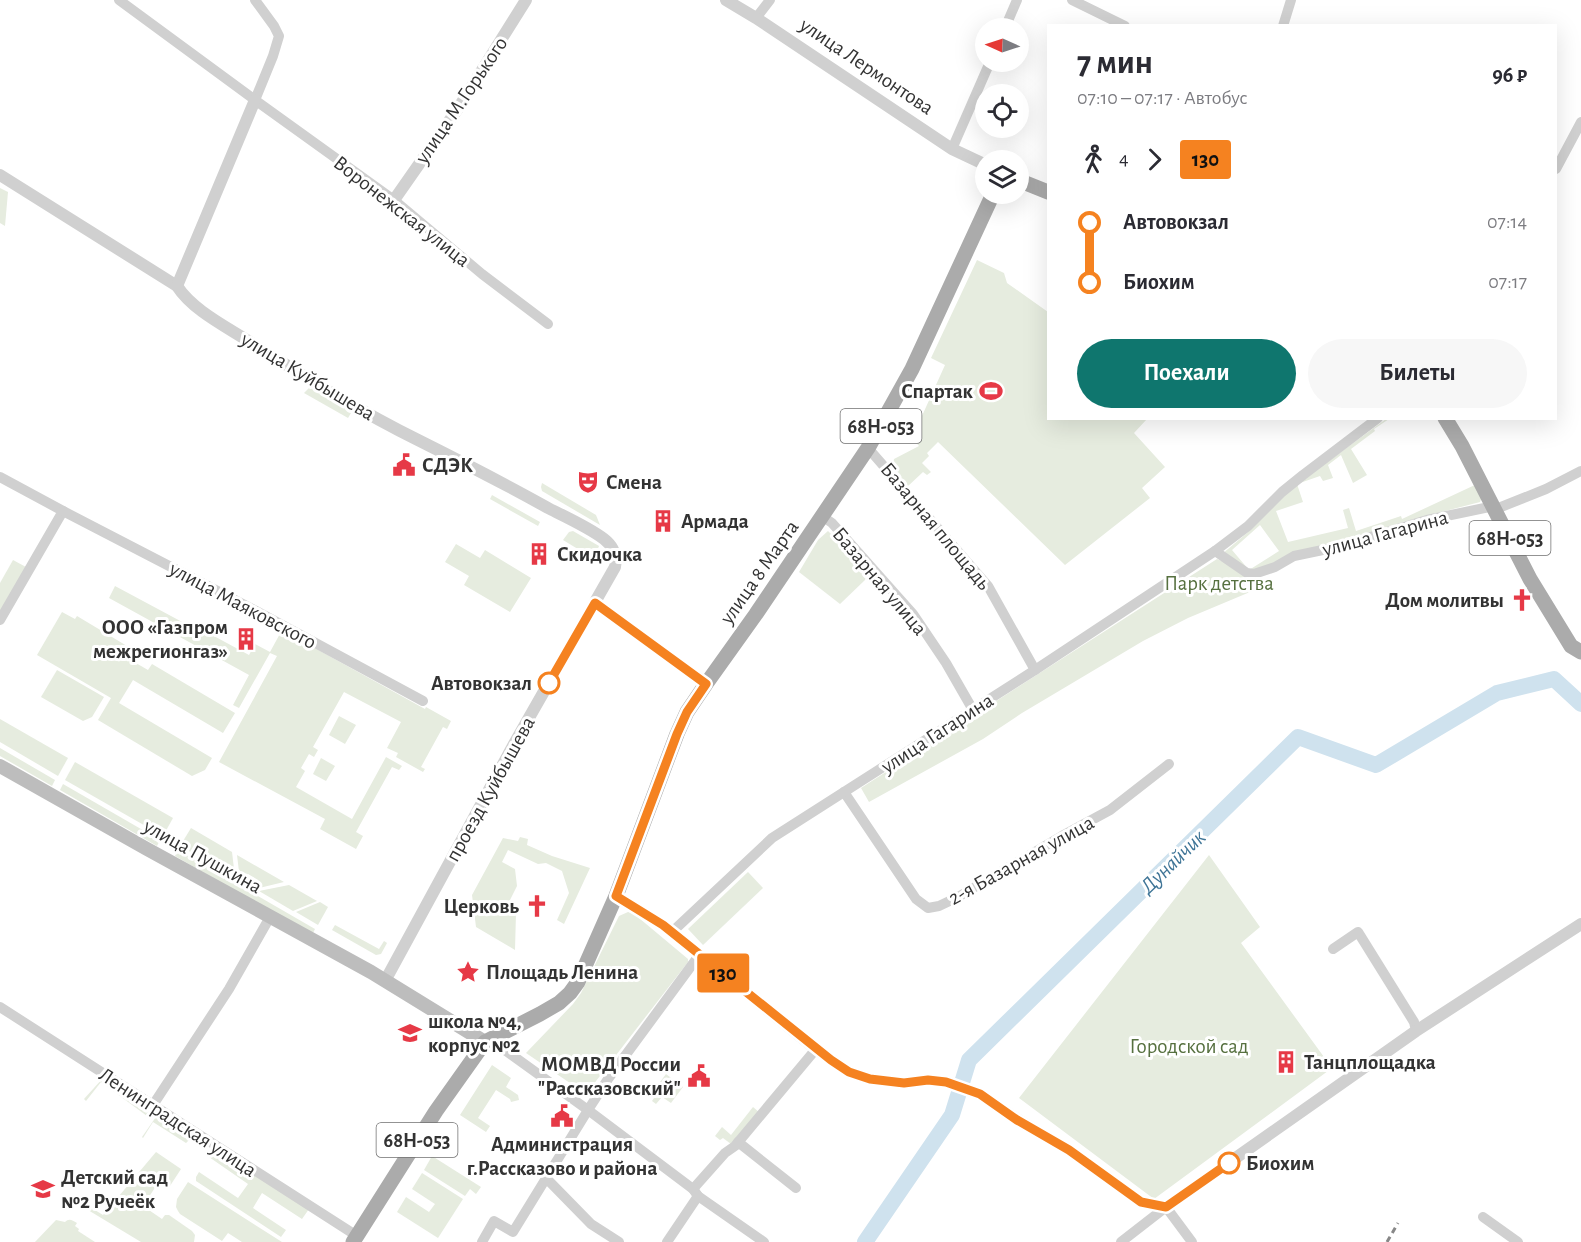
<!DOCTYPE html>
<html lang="ru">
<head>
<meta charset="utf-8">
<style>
	:root { --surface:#fff; --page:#f7f7f7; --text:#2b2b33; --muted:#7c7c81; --accent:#0f766e }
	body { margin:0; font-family:"Alegreya Sans",sans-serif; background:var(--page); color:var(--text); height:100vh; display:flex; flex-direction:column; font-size:22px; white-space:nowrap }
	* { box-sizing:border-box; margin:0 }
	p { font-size:20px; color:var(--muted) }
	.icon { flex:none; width:33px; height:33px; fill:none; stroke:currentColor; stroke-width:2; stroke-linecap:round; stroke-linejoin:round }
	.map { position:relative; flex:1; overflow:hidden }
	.side { position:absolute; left:1047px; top:24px; width:510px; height:396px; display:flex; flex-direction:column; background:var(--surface); border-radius:0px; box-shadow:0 6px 24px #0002 }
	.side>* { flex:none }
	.badge { padding:0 12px; border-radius:4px; font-size:21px; line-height:39px }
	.needle { width:39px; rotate:273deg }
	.controls { position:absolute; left:975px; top:18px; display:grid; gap:12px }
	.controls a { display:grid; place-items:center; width:54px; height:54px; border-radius:50%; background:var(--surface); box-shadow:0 6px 24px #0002; font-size:30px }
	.map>.badge { position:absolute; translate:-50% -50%; box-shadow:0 0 0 3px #fff }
	.legs { display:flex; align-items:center; gap:9px; height:66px; padding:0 30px; font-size:20px }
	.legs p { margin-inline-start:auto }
	.overview { display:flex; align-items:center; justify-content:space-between; height:102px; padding:0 30px }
	h1 { font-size:33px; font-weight:700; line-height:45px }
	.primary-button { display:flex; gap:12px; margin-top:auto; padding:12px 30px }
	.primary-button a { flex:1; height:69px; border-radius:36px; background:var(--accent); color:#fff; font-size:24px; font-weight:700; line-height:69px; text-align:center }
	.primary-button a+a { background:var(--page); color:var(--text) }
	ul { padding:0 30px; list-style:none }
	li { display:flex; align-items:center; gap:21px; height:60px; font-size:22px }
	li i { display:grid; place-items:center; width:9px; height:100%; margin:0 8px; background:currentColor }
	li i::after { content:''; width:15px; height:15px; margin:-8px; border:4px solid; border-radius:50%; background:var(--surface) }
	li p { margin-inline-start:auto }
	li:first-child i { background:linear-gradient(#0000 50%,currentColor 0) }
	li:last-child i { background:linear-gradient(currentColor 50%,#0000 0) }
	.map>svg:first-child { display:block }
	.green { fill:#e6ecdf; fill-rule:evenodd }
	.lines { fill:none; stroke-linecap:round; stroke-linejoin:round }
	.river { stroke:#cfe2ee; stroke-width:16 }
	.minor { stroke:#d0d0d0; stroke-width:10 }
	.tertiary { stroke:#d0d0d0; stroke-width:12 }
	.secondary { stroke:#bdbdbd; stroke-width:14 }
	.primary { stroke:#ababab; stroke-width:15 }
	.rail { stroke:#888; stroke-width:3; stroke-dasharray:6 4.5; stroke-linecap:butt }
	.line-1-casing { stroke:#fff; stroke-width:14 }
	.line-1 { stroke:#f58220; stroke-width:9 }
	.stop-1-dot { fill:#fff; stroke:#f58220; stroke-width:3 }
	.labels { text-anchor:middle; stroke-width:6; stroke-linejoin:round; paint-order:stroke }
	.shield { fill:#fff; stroke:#707070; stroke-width:1.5 }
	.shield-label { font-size:20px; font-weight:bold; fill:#333 }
	.street-label { font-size:21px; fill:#333; stroke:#fff }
	.poi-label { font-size:21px; font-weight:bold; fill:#333; stroke:#fff; text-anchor:start }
	.park-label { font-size:21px; fill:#56703f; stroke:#fff }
	.stop-label { font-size:21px; font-weight:bold; fill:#333; stroke:#fff; text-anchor:end }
	.water-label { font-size:22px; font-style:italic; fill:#3f7597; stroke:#fff }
</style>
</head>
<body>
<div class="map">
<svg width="1581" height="1242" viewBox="0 0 1581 1242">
	<rect width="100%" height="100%" fill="#fff"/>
	<g class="green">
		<polygon points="0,188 8,192 5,226 0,223"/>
		<polygon points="977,260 1004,273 1007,283 1048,312 1048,418 1147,419 1134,433 1165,467 1142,488 1150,498 1065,565 938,442 927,453 929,456 922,463 931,472 927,475 923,472 906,488 892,470 894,459 919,446 912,438 945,365 931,358"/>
		<polygon points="318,387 354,408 348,418 304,393 309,388"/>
		<path d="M 1386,419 L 1389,419 L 1374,429 L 1375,431 L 1351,449 L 1367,475 L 1353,483 L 1341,455 L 1328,465 L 1333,478 L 1323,481 L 1320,476 L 1297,484 L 1303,502 L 1276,511 L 1288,542 L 1348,528 L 1343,510 L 1349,508 L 1356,531 L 1401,516 L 1402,519 L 1477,484 L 1482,496 L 1480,502 L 1403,522 L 1324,547 L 1292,554 L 1270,566 L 1254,571 L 1247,570 L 1222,554 L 1247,533 L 1274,504 L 1296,485 ZM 1260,525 L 1279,551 L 1249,570 L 1232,550 Z"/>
		<polygon points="542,483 596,515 600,525 542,491 541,487"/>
		<polygon points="492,495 540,522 538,526 490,499"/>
		<polygon points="573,531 599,546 595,556 591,557 563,540 569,532"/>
		<polygon points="828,531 865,567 867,573 865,580 840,604 799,572 818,540"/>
		<polygon points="456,544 480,558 485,550 531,578 510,612 464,585 469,576 445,562"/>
		<polygon points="1217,559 1257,577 1262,587 1188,618 1143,641 1022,713 983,739 869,802 861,788"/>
		<polygon points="13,560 26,567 0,613 0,583"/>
		<polygon points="115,586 199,631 201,629 249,655 255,644 270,652 282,630 425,709 426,707 451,721 447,729 443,727 421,767 425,769 423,772 396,757 398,753 387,748 401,722 344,692 313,747 318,750 314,757 309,754 301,768 305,771 296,787 352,819 386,757 402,766 399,770 392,767 356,832 363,836 356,849 320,829 325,819 219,762 277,656 270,653 239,708 233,705 249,675 109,598"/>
		<polygon points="62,612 75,619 77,616 127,646 122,655 148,670 152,664 235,713 223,733 133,680 119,703 212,758 205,770 192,776 98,720 111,698 37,655"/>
		<polygon points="57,670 104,697 92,717 83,721 41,697"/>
		<polygon points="339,716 356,725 345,744 329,735"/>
		<polygon points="0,719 68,758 58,776 0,742"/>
		<polygon points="0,748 55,780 52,786 0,756"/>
		<polygon points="321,758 335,766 326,781 313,774"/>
		<polygon points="75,762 173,818 163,836 65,780"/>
		<polygon points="63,784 160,840 157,846 60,790"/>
		<polygon points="191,828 232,852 235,877 180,846"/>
		<polygon points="520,837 528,839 527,845 552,856 590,868 564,924 557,920 569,893 562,871 546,863 538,864 508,850 502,862 515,869 517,886 509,902 509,909 516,913 515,950 476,927 472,895 503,838 518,841"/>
		<polygon points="178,850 315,929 312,935 175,856"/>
		<polygon points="237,855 284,882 255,889 253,888 258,880 248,874 243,882 240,880"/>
		<polygon points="1209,855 1260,927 1241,943 1332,1068 1154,1199 1019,1098"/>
		<polygon points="748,872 763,888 703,945 688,929"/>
		<polygon points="289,885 317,901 293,911 259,891"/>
		<polygon points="320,902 328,907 318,925 296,912"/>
		<polygon points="628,912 633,913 688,959 688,962 586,1094 526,1053 573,1004 581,993 619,916"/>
		<polygon points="335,925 379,949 384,941 387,943 381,954 376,955 332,930"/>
		<polygon points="492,1065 511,1078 506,1087 518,1095 519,1100 511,1102 510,1099 496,1090 478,1118 490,1126 486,1132 460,1115"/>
		<polygon points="666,1074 683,1087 671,1103 662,1097 656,1104 652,1101 660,1089 657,1086"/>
		<polygon points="103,1078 149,1107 149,1114 147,1116 101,1082 86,1101 84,1099"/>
		<polygon points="753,1107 760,1113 731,1144 723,1138 720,1140 715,1136 722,1127 731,1135"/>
		<polygon points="158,1114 200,1140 198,1145 189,1140 186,1143 153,1122 143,1138 142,1137"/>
		<polygon points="214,1148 309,1209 302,1219 262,1193 253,1208 286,1230 281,1237 196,1181 196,1177 199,1172 238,1198 248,1184 209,1157"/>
		<polygon points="156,1152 181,1169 168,1189 158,1183 143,1206 162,1219 165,1215 169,1215 192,1231 195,1235 194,1242 141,1242 88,1210 90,1207 103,1215"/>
		<polygon points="432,1156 481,1187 476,1194 470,1189 465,1196 424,1170"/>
		<polygon points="422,1173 463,1199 438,1238 397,1212 406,1197 429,1212 435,1204 412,1189"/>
		<polygon points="188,1182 282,1242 242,1242 228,1233 222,1241 180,1214 178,1211 176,1207 177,1199"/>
		<path d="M 56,1220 L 65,1222 C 69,1218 72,1220 77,1223 L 75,1226 L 79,1229 L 78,1231 L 95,1242 L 35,1242 Z"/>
	</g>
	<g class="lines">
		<polyline class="river" points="865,1242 952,1115 969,1060 1298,737 1376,765 1497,693 1554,679 1581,704"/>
		<g class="minor">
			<polyline points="119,0 255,100 394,200 482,274 548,324"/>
			<polyline points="1072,0 1125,26"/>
			<polyline points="756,18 770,0"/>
			<polyline points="1283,26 1291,0"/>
			<polyline points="1005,28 1017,0"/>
			<polyline points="255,100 273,56 279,36 274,26 255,0"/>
			<polyline points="952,149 990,62"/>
			<polyline points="1556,169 1581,122"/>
			<polyline points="868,448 988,586 1035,670"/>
			<polyline points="0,477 63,511 0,620"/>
			<polyline points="1496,509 1546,489 1581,471"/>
			<polyline points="63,511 258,612 423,701"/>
			<polyline points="822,516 832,523 913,614 946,663 973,710"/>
			<polyline points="1215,551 1247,573 1254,574 1275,567 1294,556 1337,547 1427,520 1494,506"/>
			<polyline points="844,792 916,899 928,908 939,906 958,897 1062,836 1110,810 1169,764"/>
			<polyline points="672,932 772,838 1035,670 1215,551 1248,526 1282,492 1303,475 1378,418"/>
			<polyline points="1333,949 1358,932 1414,1022 1416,1031"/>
			<polyline points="0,1007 357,1236"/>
			<polyline points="491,1040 588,1110 693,1189 698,1196 764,1242"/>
			<polyline points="153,1105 229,989 270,917"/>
			<polyline points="738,1142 796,1188"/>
			<polyline points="546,1178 591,1224 619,1242"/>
			<polyline points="693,1189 725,1153 735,1146 816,1049"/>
			<polyline points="1483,1217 1518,1242"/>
			<polyline points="482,1242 494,1221 513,1232 588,1110 608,1079 700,954"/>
			<polyline points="667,1242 698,1196"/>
			<polyline points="1121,1242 1166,1207 1192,1242"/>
		</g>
		<g class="tertiary">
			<polyline points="726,0 756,18 952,149 986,165"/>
			<path d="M 0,175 L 177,286 C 193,311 229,328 253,344 C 307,378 361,412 418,440 C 462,462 505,484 548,508 C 564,516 590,528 604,539 C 613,546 617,556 615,567 L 514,744 L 385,981"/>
			<polyline points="394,200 459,107 526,0"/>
			<polyline points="177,286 255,100"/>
			<polyline points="595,603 706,684"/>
			<polyline points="616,896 663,925 816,1049 849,1072 870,1079 904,1083 928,1080 946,1082 980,1094 1018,1120 1069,1150 1141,1202 1166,1207 1416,1031 1581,924"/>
		</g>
		<polyline class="secondary" points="0,766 147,849 371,972 485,1042"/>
		<g class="primary">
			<polyline points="1018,180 1048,192"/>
			<polyline points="1445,418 1462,446 1530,579 1571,646 1581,652"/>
			<polyline points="353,1242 436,1111 485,1042 540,1014 559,1003 570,993 578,982 616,896 677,734 687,712 706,684 756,614 868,448 912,369 993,194"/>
		</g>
		<polyline class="rail" points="1387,1242 1398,1223"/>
	</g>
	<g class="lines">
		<g class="line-1-casing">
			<polyline id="line-1" points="549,683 595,603 706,684 687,712 677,734 616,896 663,925 831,1060 849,1072 870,1079 904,1083 928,1080 946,1082 980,1094 1017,1120 1069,1150 1141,1202 1166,1207 1229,1163"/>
		</g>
		<use href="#line-1" class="line-1"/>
	</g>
	<defs>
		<g id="stadium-bare" transform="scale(1.8)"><path d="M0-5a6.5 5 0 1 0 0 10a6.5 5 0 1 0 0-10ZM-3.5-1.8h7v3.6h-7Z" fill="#e63946" stroke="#fff" stroke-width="2.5" paint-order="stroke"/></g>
		<g id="civic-bare" transform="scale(1.8)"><path d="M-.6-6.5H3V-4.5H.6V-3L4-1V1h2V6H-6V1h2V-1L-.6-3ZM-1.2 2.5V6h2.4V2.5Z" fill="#e63946" stroke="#fff" stroke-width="2.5" paint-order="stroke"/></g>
		<g id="theatre-bare" transform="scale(1.8)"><path d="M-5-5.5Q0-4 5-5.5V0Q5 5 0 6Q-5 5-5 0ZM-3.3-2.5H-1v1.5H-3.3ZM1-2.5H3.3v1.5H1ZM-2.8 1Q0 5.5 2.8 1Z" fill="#e63946" stroke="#fff" stroke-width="2.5" paint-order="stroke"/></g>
		<g id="building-bare" transform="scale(1.8)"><path d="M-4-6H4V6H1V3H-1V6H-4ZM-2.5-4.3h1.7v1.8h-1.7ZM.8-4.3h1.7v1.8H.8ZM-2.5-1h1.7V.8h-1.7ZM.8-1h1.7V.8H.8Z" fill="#e63946" stroke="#fff" stroke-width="2.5" paint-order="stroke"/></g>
		<g id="church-bare" transform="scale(1.8)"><path d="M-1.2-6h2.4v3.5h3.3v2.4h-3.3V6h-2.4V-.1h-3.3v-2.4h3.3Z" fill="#e63946" stroke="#fff" stroke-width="2.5" paint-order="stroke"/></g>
		<g id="sight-bare" transform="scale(1.8)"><path d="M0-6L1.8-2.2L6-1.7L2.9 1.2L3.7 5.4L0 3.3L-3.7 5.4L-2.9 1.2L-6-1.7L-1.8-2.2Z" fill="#e63946" stroke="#fff" stroke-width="2.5" paint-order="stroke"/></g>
		<g id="school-bare" transform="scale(1.8)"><path d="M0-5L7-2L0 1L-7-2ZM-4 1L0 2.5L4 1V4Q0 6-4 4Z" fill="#e63946" stroke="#fff" stroke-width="2.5" paint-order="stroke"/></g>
	</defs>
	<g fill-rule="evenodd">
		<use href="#stadium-bare" x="991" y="391"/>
		<use href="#civic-bare" x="404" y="465"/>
		<use href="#theatre-bare" x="588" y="482"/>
		<use href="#building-bare" x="663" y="521"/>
		<use href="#building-bare" x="539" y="554"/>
		<use href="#church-bare" x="1522" y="600"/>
		<use href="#building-bare" x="246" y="639"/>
		<use href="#church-bare" x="537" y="906"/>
		<use href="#sight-bare" x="468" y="972"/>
		<use href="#school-bare" x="410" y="1033"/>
		<use href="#building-bare" x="1286" y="1062"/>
		<use href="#civic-bare" x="699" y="1076"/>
		<use href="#civic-bare" x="562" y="1116"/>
		<use href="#school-bare" x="43" y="1189"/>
	</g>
	<g class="stop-1-dot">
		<circle cx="549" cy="683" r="10"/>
		<circle cx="1229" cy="1163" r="10"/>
	</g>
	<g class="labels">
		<g class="shield">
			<rect x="840.5" y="409" width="81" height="34" rx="4.5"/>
			<rect x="1469.5" y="521" width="81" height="34" rx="4.5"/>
			<rect x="376.5" y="1123" width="81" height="34" rx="4.5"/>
		</g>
		<g class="shield-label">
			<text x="881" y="433">68Н-053</text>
			<text x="1510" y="545">68Н-053</text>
			<text x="417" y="1147">68Н-053</text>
		</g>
		<g class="street-label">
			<text transform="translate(867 66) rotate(34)" y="7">улица Лермонтова</text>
			<text transform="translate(461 100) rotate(-56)" y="7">улица М.Горького</text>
			<text transform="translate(402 211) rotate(38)" y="7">Воронежская улица</text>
			<text transform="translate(308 376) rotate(31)" y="7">улица Куйбышева</text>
			<text transform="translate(936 526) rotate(50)" y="7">Базарная площадь</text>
			<text transform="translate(1385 533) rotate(-15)" y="7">улица Гагарина</text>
			<text transform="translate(759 572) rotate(-55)" y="7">улица 8 Марта</text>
			<text transform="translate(880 581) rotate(50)" y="7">Базарная улица</text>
			<text transform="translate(243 605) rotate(28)" y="7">улица Маяковского</text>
			<text transform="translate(937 733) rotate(-33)" y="7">улица Гагарина</text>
			<text transform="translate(490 789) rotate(-61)" y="7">проезд Куйбышева</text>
			<text transform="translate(203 856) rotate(29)" y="7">улица Пушкина</text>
			<text transform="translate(1021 860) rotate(-29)" y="7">2-я Базарная улица</text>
			<text transform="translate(178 1122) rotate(33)" y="7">Ленинградская улица</text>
		</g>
		<g class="poi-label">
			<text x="973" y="398" text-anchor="end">Спартак</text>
			<text x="422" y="472">СДЭК</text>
			<text x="606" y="489">Смена</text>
			<text x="681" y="528">Армада</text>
			<text x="557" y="561">Скидочка</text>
			<text x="1504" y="607" text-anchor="end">Дом молитвы</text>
			<text x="228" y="634" text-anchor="end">ООО «Газпром<tspan x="228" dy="24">межрегионгаз»</tspan></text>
			<text x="519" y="913" text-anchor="end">Церковь</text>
			<text x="486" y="979">Площадь Ленина</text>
			<text x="428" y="1028">школа №4,<tspan x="428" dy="24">корпус №2</tspan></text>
			<text x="1304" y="1069">Танцплощадка</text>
			<text x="681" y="1071" text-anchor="end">МОМВД России<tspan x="681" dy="24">"Рассказовский"</tspan></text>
			<text x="562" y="1151" text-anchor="middle">Администрация<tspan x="562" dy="24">г.Рассказово и района</tspan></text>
			<text x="61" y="1184">Детский сад<tspan x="61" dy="24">№2 Ручеёк</tspan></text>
		</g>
		<g class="park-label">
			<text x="1219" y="590">Парк детства</text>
			<text x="1189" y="1053">Городской сад</text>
		</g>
		<g class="stop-label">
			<text x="532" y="690">Автовокзал</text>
			<text x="1246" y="1170" text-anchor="start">Биохим</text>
		</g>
		<g class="water-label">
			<text transform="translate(1172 861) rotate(-44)" y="8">Дунайчик</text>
		</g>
	</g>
</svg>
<div class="controls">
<a><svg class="needle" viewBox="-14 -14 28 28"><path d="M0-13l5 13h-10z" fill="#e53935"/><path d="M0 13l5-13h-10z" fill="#7c7c81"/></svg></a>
<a><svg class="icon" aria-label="locate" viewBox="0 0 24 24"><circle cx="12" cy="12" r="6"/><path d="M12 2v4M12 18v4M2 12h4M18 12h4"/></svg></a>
<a><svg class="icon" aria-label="layers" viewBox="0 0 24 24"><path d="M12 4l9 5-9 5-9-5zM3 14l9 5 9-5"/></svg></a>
</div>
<b class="badge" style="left:723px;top:973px;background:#f58220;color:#111">130</b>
<section class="side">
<div class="overview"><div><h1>7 мин</h1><p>07:10 – 07:17 · Автобус</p></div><b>96 ₽</b></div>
<div class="legs"><svg class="icon" aria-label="walk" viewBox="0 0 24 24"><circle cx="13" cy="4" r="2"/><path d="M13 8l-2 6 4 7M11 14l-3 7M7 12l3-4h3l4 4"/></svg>4<svg class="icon" aria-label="forward" viewBox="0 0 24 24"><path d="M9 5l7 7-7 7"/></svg><b class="badge" style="background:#f58220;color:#111">130</b></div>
<ul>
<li><i style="color:#f58220"></i><b>Автовокзал</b><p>07:14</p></li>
<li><i style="color:#f58220"></i><b>Биохим</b><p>07:17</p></li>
</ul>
<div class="primary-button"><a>Поехали</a><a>Билеты</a></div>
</section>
</div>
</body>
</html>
